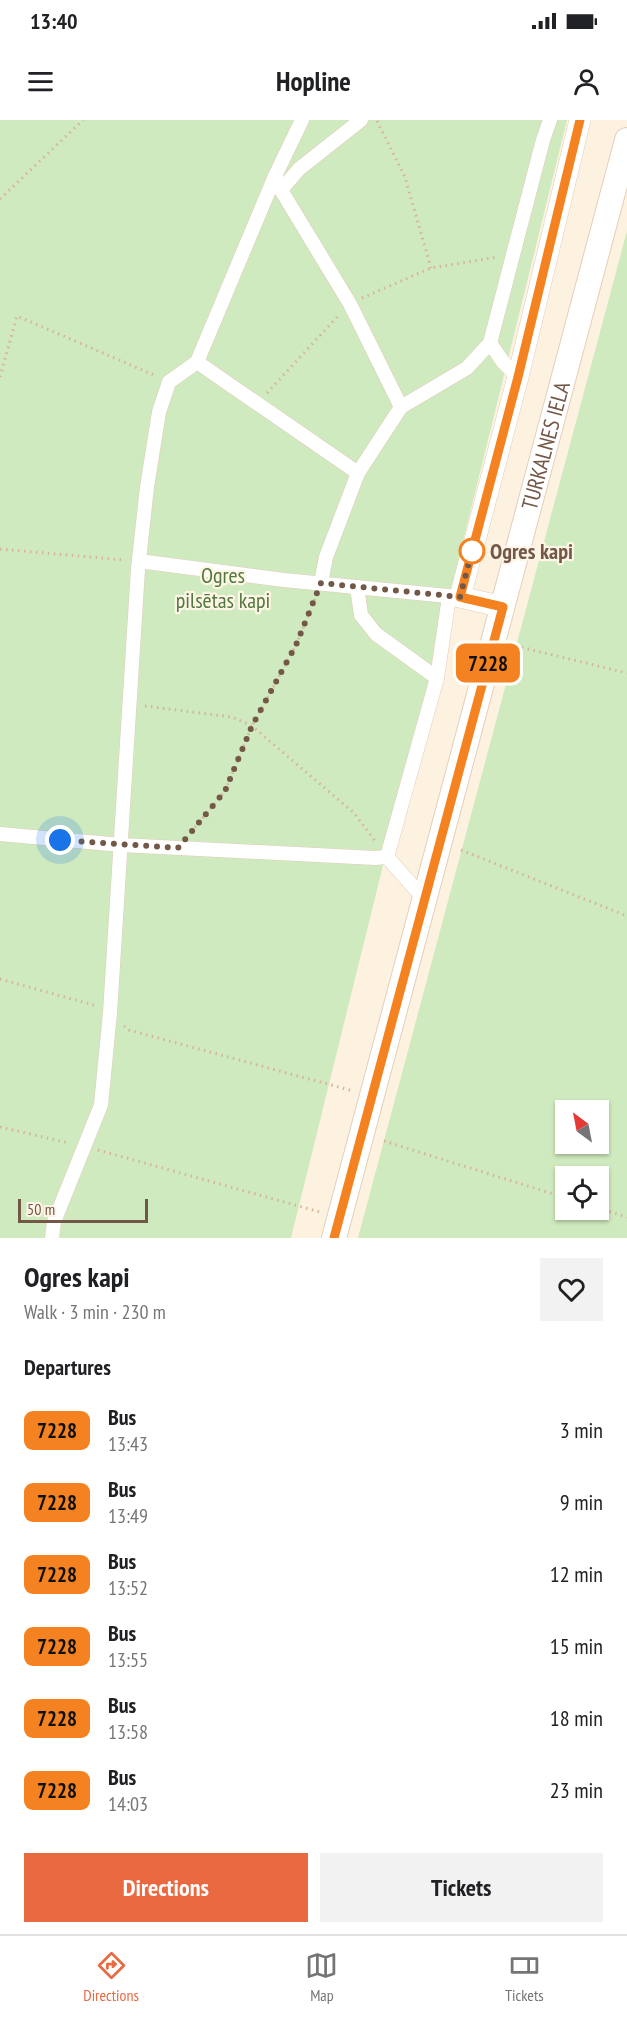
<!DOCTYPE html>
<html lang="en">
<head>
<meta charset="utf-8">
<style>
	:root { --surface:#fff; --page:#f2f2f2; --text:#202124; --muted:#757577; --line:#e0e0e0; --accent:#e96941 }
	body { margin:0; font-family:"PT Sans Narrow",sans-serif; background:var(--page); color:var(--text); height:100vh; display:flex; flex-direction:column; font-size:22px; white-space:nowrap }
	* { box-sizing:border-box; margin:0 }
	p { font-size:20px; color:var(--muted) }
	.icon { flex:none; width:33px; height:33px; fill:none; stroke:currentColor; stroke-width:2; stroke-linecap:round; stroke-linejoin:round }
	.map { position:relative; height:1118px; overflow:hidden }
	.sheet { display:flex; flex-direction:column; background:var(--surface); flex:1 }
	.sheet>* { flex:none }
	.badge { padding:0 12px; border-radius:9px; font-size:21px; line-height:39px }
	.needle { width:39px; rotate:328deg }
	.fabs { position:absolute; left:555px; top:980px; display:grid; gap:12px }
	.fabs a { display:grid; place-items:center; width:54px; height:54px; border-radius:0px; background:var(--surface); box-shadow:0 2px 4px #0004; font-size:30px }
	.scale { position:absolute; left:18px; bottom:15px; width:130px; box-sizing:border-box; padding-left:6px; border:3px solid #735747; border-top:0; font-size:16px; line-height:21px; white-space:nowrap; color:#735747; -webkit-text-stroke:4px #fff5e6; paint-order:stroke }
	.you { position:absolute; width:30px; height:30px; margin:-15px; border:4px solid #fff; border-radius:50%; background:#1a73e8; box-shadow:0 0 0 9px #1a73e833 }
	.map>.badge { position:absolute; translate:-50% -50%; box-shadow:0 0 0 3px #fff }
	h2 { padding:0 24px; font-size:22px; line-height:54px }
	.round { display:grid; place-items:center; flex:none; width:63px; height:63px; border-radius:0px; background:var(--page) }
	.head { display:flex; align-items:center; justify-content:space-between; height:102px; padding:0 24px }
	h1 { font-size:28px; font-weight:700; line-height:45px }
	.button { display:flex; gap:12px; margin-top:auto; padding:12px 24px }
	.button a { flex:1; height:69px; border-radius:0px; background:var(--accent); color:#fff; font-size:24px; font-weight:700; line-height:69px; text-align:center }
	.button a+a { background:var(--page); color:var(--text) }
	ul { padding:0; list-style:none }
	li { display:flex; align-items:center; gap:18px; height:72px; padding:0 24px }
	li div { flex:1 }
	li b { display:block; font-size:22px }
	li em { font-style:normal }
	li .badge { min-width:66px; font-weight:700; text-align:center }
	.status { display:flex; justify-content:space-between; align-items:center; height:42px; padding:0 30px; background:var(--surface); direction:ltr }
	.status svg { height:16px; fill:currentColor }
	header { display:flex; justify-content:space-between; align-items:center; height:78px; padding:0 24px; background:var(--surface); font-size:27px; font-weight:700 }
	.dock { display:flex; justify-content:space-around; align-items:center; height:84px; border-top:2px solid var(--line); background:var(--surface); font-size:16px; color:var(--muted) }
	.dock a { display:grid; justify-items:center; gap:3px }
	.dock .current { color:var(--accent) }
	.map>svg:first-child { display:block }
	.green { fill:#cfeabe; fill-rule:evenodd }
	.lines { fill:none; stroke-linecap:round; stroke-linejoin:round }
	.pedestrian-casing { stroke:#e0cdbb; stroke-width:15 }
	.tertiary-casing { stroke:#e0cdbb; stroke-width:22 }
	.secondary-casing { stroke:#e5cfb9; stroke-width:26 }
	.path { stroke:#d7b39a; stroke-width:3; stroke-dasharray:1.5 4.5; stroke-linecap:butt }
	.pedestrian { stroke:#fff; stroke-width:14 }
	.tertiary { stroke:#fff; stroke-width:21 }
	.secondary { stroke:#fff; stroke-width:24 }
	.line-casing { stroke:#fff; stroke-width:14 }
	.line { stroke:#f58220; stroke-width:9 }
	.walk { stroke:#735747; stroke-width:6; stroke-dasharray:0 10.8 }
	.stop-dot { fill:#fff; stroke:#f58220; stroke-width:3 }
	.labels { text-anchor:middle; stroke-width:4.5; stroke-linejoin:round; paint-order:stroke }
	.street-label { font-size:22px; fill:#735747; stroke:#fff5e6 }
	.stop-label { font-size:22px; font-weight:bold; fill:#735747; stroke:#fff5e6; text-anchor:start }
	.park-label { font-size:22px; fill:#4f793f; stroke:#fff5e6 }
</style>
</head>
<body>
<div class="status"><b>13:40</b><svg viewBox="0 0 49 12"><path d="M0 12V9h3v3zM5 12V6h3v6zM10 12V3h3v9zM15 12V0h3v12zM26 1h20v11H26zM47 4h2v5h-2z"/></svg></div>
<header><svg class="icon" aria-label="menu" viewBox="0 0 24 24"><path d="M4 6h16M4 12h16M4 18h16"/></svg>Hopline<svg class="icon" aria-label="person" viewBox="0 0 24 24"><circle cx="12" cy="8" r="4"/><path d="M4 21q1-7 8-7t8 7"/></svg></header>
<div class="map">
<svg width="627" height="1118" viewBox="0 0 627 1118">
	<rect width="100%" height="100%" fill="#fcf2df"/>
	<g class="green">
		<polygon points="0,0 567,0 291,1118 0,1118"/>
		<path d="M 627,111 L 627,1118 L 358,1118 ZM 566,990 L 598,990 L 598,1023 L 566,1023 ZM 566,1056 L 598,1056 L 598,1089 L 566,1089 Z"/>
	</g>
	<g class="lines">
		<g class="pedestrian-casing">
			<g id="pedestrian">
				<polyline points="275,56 281,70 350,184 401,287"/>
				<polyline points="281,70 299,49 361,0"/>
				<polyline points="490,223 503,242 518,257"/>
				<polyline points="197,242 358,353"/>
				<polyline points="139,441 284,460 458,477"/>
				<polyline points="321,463 326,437 358,353 401,287 467,248 490,223 543,20 550,0"/>
				<polyline points="357,467 361,495 376,514 437,558"/>
				<polyline points="0,714 121,725 375,738 387,737"/>
				<polyline points="425,780 387,737 437,558 449,477"/>
				<polyline points="52,1118 54,1102 101,985 110,893 138,449 147,367 159,292 169,262 197,242 275,56 302,0"/>
			</g>
		</g>
		<g class="tertiary-casing">
			<polyline id="tertiary" points="503,487 460,477 518,257 580,0"/>
		</g>
		<g class="secondary-casing">
			<g id="secondary">
				<path id="s1" d="M 334,1118 L 627,20"/>
			</g>
		</g>
		<g class="path">
			<polyline points="377,1 405,57 431,148"/>
			<polyline points="0,79 83,0"/>
			<polyline points="362,178 431,148 498,137"/>
			<polyline points="0,257 17,196 156,256"/>
			<polyline points="267,273 338,196"/>
			<polyline points="0,429 124,440"/>
			<polyline points="516,526 627,553"/>
			<polyline points="145,586 232,597 252,606 354,693 375,721"/>
			<polyline points="191,712 225,671 252,606 296,525 315,479"/>
			<polyline points="461,730 627,796"/>
			<polyline points="0,859 97,886"/>
			<polyline points="124,906 129,910 353,971"/>
			<polyline points="0,1007 69,1023"/>
			<polyline points="384,1021 566,1078"/>
			<polyline points="98,1030 320,1092"/>
			<polyline points="598,1088 627,1097"/>
		</g>
		<use href="#pedestrian" class="pedestrian"/>
		<use href="#tertiary" class="tertiary"/>
		<use href="#secondary" class="secondary"/>
	</g>
	<g class="lines">
		<g class="line-casing">
			<polyline id="line" points="334,1118 503,487 460,477 518,257 580,0"/>
		</g>
		<use href="#line" class="line"/>
		<polyline class="walk" points="60,720 178,728 225,671 252,606 296,525 321,463 460,477 472,431"/>
	</g>
	<circle class="stop-dot" cx="472" cy="431" r="12"/>
	<g class="labels">
		<g class="street-label">
			<text dy="8" stroke="none"><textPath href="#s1" startOffset="820">TURKALNES IELA</textPath></text>
		</g>
		<g class="stop-label">
			<text x="490" y="439">Ogres kapi</text>
		</g>
		<g class="park-label">
			<text x="223" y="463">Ogres<tspan x="223" dy="25">pilsētas kapi</tspan></text>
		</g>
	</g>
</svg>
<div class="fabs">
<a><svg class="needle" viewBox="-14 -14 28 28"><path d="M0-13l5 13h-10z" fill="#e53935"/><path d="M0 13l5-13h-10z" fill="#757577"/></svg></a>
<a><svg class="icon" aria-label="locate" viewBox="0 0 24 24"><circle cx="12" cy="12" r="6"/><path d="M12 2v4M12 18v4M2 12h4M18 12h4"/></svg></a>
</div>
<div class="scale">50 m</div>
<div class="you" style="left:60px;top:720px"></div>
<b class="badge" style="left:488px;top:543px;background:#f58220;color:#111">7228</b>
</div>
<section class="sheet">
<div class="head"><div><h1>Ogres kapi</h1><p>Walk · 3 min · 230 m</p></div><a class="round"><svg class="icon" aria-label="heart" viewBox="0 0 24 24"><path d="M12 20l-8-8c-3-5 5-10 8-4 3-6 11-1 8 4z"/></svg></a></div>
<h2>Departures</h2>
<ul>
<li><span class="badge" style="background:#f58220;color:#111">7228</span><div><b>Bus</b><p>13:43</p></div><em>3 min</em></li>
<li><span class="badge" style="background:#f58220;color:#111">7228</span><div><b>Bus</b><p>13:49</p></div><em>9 min</em></li>
<li><span class="badge" style="background:#f58220;color:#111">7228</span><div><b>Bus</b><p>13:52</p></div><em>12 min</em></li>
<li><span class="badge" style="background:#f58220;color:#111">7228</span><div><b>Bus</b><p>13:55</p></div><em>15 min</em></li>
<li><span class="badge" style="background:#f58220;color:#111">7228</span><div><b>Bus</b><p>13:58</p></div><em>18 min</em></li>
<li><span class="badge" style="background:#f58220;color:#111">7228</span><div><b>Bus</b><p>14:03</p></div><em>23 min</em></li>
</ul>
<div class="button"><a>Directions</a><a>Tickets</a></div>
</section>
<nav class="dock">
<a class="current"><svg class="icon" aria-label="directions" viewBox="0 0 24 24"><path d="M12 3l9 9-9 9-9-9zM9 14v-3h6M13 9l2 2-2 2"/></svg>Directions</a>
<a><svg class="icon" aria-label="map" viewBox="0 0 24 24"><path d="M3 6l6-2 6 2 6-2v14l-6 2-6-2-6 2zM9 4v14M15 6v14"/></svg>Map</a>
<a><svg class="icon" aria-label="tickets" viewBox="0 0 24 24"><path d="M3 7h18v10H3zM15 7v10"/></svg>Tickets</a>
</nav>
</body>
</html>
